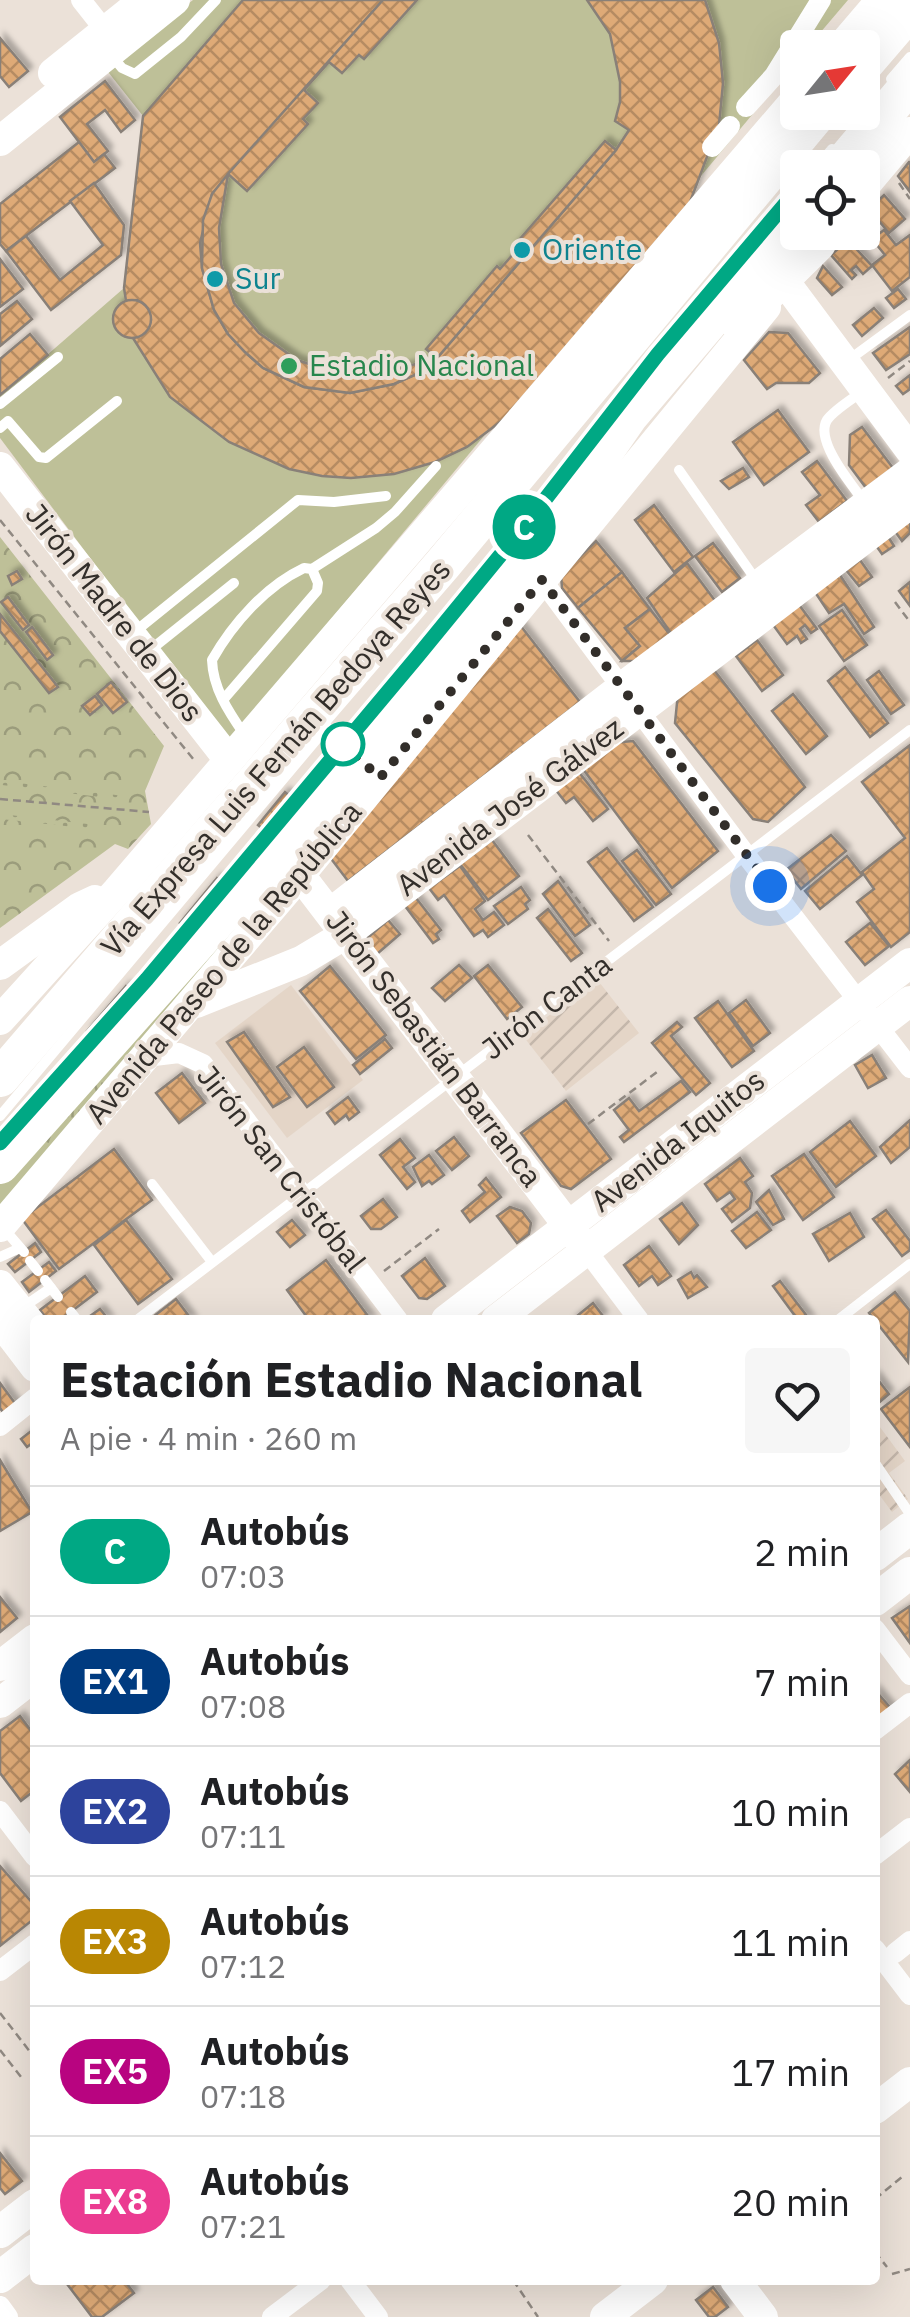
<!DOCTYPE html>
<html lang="es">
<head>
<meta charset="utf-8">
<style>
	:root { --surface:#fff; --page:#f6f6f6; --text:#202124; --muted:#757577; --line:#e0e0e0 }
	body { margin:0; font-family:"IBM Plex Sans",sans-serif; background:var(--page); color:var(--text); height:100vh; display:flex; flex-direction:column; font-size:38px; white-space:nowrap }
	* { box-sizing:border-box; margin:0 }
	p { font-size:32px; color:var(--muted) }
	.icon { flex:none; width:55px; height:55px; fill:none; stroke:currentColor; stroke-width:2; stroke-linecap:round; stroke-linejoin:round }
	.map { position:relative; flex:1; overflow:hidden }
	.drawer { position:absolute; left:30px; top:1315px; width:850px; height:970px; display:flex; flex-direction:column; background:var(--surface); border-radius:10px; box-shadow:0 10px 40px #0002 }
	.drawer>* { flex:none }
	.badge { padding:0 20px; border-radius:32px; font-size:35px; line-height:65px }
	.needle { width:65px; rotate:60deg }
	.buttons { position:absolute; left:780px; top:30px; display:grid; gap:20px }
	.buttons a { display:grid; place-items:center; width:100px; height:100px; border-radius:10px; background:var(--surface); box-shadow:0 10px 40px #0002; font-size:50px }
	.you { position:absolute; width:50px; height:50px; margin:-25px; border:8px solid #fff; border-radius:50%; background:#1a73e8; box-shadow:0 0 0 15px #1a73e833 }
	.map>.badge { position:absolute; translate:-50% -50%; box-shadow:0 0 0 5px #fff }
	.round { display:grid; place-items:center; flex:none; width:105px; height:105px; border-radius:10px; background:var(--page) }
	.summary { display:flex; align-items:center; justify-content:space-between; height:170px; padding:0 30px }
	h1 { font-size:48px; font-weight:700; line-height:75px }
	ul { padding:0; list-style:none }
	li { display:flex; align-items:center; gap:30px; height:130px; padding:0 30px; border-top:2px solid var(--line) }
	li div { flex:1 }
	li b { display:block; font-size:38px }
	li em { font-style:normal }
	li .badge { min-width:110px; font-weight:700; text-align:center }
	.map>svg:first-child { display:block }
	.built { fill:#e4d5c7 }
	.industrial { fill:url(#industrial-furrows) }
	.grass { fill:url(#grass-tufts) }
	.park { fill:url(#park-crowns) }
	.garden { fill:url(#garden-dots) }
	.pitch { fill:#bec098 }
	.building { fill:url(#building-cross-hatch); stroke:#898078; stroke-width:2.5; filter:url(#shadow) }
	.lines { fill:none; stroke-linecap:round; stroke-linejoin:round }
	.path { stroke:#908982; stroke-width:2.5; stroke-dasharray:8 5; stroke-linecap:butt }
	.lane { stroke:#fff; stroke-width:10 }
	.street { stroke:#fff; stroke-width:20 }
	.secondary { stroke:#fff; stroke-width:30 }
	.primary { stroke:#fff; stroke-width:32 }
	.highway { stroke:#fff; stroke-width:38 }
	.line-casing { stroke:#fff; stroke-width:22 }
	.line { stroke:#00a884; stroke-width:15 }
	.walk { stroke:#322e2a; stroke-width:10; stroke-dasharray:0 18 }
	.culture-dot { fill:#0f9aa8; stroke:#ebe1d8; stroke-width:4 }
	.leisure-dot { fill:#2e9e5b; stroke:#ebe1d8; stroke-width:4 }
	.stop-dot { fill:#fff; stroke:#00a884; stroke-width:5 }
	.labels { text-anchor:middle; stroke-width:8; stroke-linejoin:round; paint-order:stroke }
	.culture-label { font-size:30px; fill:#0d838f; stroke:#ebe1d8; text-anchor:start }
	.leisure-label { font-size:30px; fill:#27864d; stroke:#ebe1d8; text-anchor:start }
	.street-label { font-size:30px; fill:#322e2a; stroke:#ebe1d8 }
</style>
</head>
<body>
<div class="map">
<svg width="910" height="2317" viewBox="0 0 910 2317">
	<defs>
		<pattern id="industrial-furrows" width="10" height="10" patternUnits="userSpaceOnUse" patternTransform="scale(2.5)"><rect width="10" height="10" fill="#e4d5c7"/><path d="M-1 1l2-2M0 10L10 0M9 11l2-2" fill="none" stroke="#c4b7ab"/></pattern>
		<pattern id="grass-tufts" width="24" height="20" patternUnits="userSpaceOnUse" patternTransform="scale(2.5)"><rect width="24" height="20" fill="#bec098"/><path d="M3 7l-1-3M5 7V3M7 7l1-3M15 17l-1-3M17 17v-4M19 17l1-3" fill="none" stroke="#9b9c7c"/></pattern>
		<pattern id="park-crowns" width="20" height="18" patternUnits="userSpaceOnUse" patternTransform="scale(2.5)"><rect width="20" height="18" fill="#bec098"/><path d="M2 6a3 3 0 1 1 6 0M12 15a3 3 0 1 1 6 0" fill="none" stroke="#9b9c7c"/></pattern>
		<pattern id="garden-dots" width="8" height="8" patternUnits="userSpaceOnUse" patternTransform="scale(2.5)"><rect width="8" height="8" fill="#bec098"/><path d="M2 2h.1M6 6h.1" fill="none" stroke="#9b9c7c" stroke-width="1.8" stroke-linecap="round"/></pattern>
		<pattern id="building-cross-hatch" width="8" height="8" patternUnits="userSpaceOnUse" patternTransform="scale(2.5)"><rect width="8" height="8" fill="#deaa77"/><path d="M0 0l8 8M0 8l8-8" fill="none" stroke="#b58b62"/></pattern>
		<filter id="shadow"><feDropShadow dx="4.5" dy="-4.5" stdDeviation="2.5" flood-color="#0004"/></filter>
	</defs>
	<rect width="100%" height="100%" fill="#ebe1d8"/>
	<polygon class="built" points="291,985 363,1080 287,1138 215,1043"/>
	<g class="industrial">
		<polygon points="596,978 639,1033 566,1091 523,1036"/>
		<polygon points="877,1423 905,1461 889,1473 908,1499 892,1512 875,1489"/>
	</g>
	<polygon class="grass" points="248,914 0,1209 0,1179"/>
	<polygon class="park" points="0,537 164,746 145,791 151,824 128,849 115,844 0,928"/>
	<g class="garden">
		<polygon points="2,781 124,796 125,800 2,785"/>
		<polygon points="1,814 96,825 93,829 1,819"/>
	</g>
	<polygon class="pitch" points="193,0 848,0 808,47 798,48 797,61 231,739 142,627 0,438 0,396 124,288 143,116 105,68"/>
	<g class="building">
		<polygon points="243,0 383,0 212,194 200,243 202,268 214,310 228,334 245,352 263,368 304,387 350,393 394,384 417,374 437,358 616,150 629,130 615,121 620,102 620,82 610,34 587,0 705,0 719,43 723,83 719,125 690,202 504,419 467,447 435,462 394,474 351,478 322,476 289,469 229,442 170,397 133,338 145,333 151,320 145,305 137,300 126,301 124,288 143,116"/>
		<polygon points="383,0 417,0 364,59 359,55 342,73 329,62 304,90 318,103 303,119 308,124 247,191 228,174"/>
		<polygon points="0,38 28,71 9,87 0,76"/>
		<polygon points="105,81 135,120 121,132 105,110 87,124 108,151 94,162 60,117"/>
		<polygon points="605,141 616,150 437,358 426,349 497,266 500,269 515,252 512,248"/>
		<polygon points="79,142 94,162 104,154 115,168 6,251 0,244 0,204"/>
		<polygon points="909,162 910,162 910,192 898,176"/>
		<polygon points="228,174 219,228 221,264 234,303 259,333 297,360 342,375 377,375 437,358 417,374 394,384 350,393 304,387 263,368 245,352 228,334 214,310 202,268 203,220 212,194"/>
		<polygon points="94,183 124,225 121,255 51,310 6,251 26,236 60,280 103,245 70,201"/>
		<polygon points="884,195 905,219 889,233 869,209"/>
		<polygon points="884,230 896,245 910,235 910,277 892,291 872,265 885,255 872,239"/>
		<polygon points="848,240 872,266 863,274 856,266 851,270 856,275 852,279 831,255"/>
		<polygon points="0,259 23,289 0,307"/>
		<polygon points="823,266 842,287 832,295 817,278"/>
		<polygon points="898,289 906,299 894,308 886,298"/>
		<circle cx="132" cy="319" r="19"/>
		<polygon points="17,301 32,319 0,346 0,314"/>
		<polygon points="874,308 883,318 862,336 853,325"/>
		<polygon points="910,327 910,354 886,370 873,353"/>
		<polygon points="769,332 788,333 820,373 809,383 776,383 767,389 744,360"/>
		<polygon points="30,334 48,355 0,395 0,359"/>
		<polygon points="910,375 910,389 903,394 896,386"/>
		<polygon points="778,410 809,452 764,485 733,442"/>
		<polygon points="862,427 893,468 866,488 849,465 850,435"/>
		<polygon points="817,461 847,501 819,522 806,505 820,495 802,472"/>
		<polygon points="743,468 749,477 729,489 721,481"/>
		<polygon points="654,505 693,557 674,572 635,520"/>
		<polygon points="910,517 910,533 902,541 894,530"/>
		<polygon points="887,535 894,546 882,554 875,544"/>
		<polygon points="596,541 622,572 578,608 562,588 561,575"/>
		<polygon points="713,543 740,578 722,592 695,556"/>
		<polygon points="860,560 872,577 859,586 846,570"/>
		<polygon points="687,563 716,602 672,635 647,598"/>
		<polygon points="17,571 22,579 12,585 8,576"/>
		<polygon points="622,572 650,609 625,628 640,646 622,661 578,608"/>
		<polygon points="838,572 874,627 864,634 844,604 829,613 813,589"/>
		<polygon points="910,582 910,606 899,591"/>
		<polygon points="8,597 29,625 23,630 1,602"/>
		<polygon points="797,602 817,629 811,633 805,625 800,629 807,639 801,643 797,636 787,644 771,622"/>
		<polygon points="650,609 671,636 640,661 622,661 640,646 625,628"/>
		<polygon points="842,610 867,645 844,661 819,626"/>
		<polygon points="0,614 58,687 49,693 0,631"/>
		<polygon points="520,625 580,702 348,881 326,852"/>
		<polygon points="32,627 53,655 47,660 26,632"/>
		<polygon points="757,640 783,675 762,691 736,656"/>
		<polygon points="845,667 888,723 870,737 828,681"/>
		<polygon points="714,670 805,787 768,822 753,819 675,723 678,693"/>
		<polygon points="879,671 904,705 891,714 867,680"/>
		<polygon points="111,682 127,702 113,713 97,694"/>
		<polygon points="793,694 827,736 806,754 772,711"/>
		<polygon points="95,696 102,705 90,715 82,706"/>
		<polygon points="633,741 718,851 672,888 580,765 611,743"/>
		<polygon points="910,745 910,932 891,947 857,902 874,889 862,872 905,838 862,782"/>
		<polygon points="578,771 608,809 593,821 574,797 566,803 555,789"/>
		<polygon points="285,792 292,798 265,831 258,825"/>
		<polygon points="831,835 846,851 801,889 786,870"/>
		<polygon points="492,840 519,876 488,900 460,864"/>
		<polygon points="607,848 653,907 634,921 588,862"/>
		<polygon points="637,850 671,894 656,905 622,861"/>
		<polygon points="847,856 862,875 820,909 805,891"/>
		<polygon points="460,866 485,901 475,909 483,920 494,912 504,925 488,937 483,930 474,936 444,895 438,900 429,888"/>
		<polygon points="217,878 223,883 186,927 180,923"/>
		<polygon points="558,881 590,925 575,936 543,894"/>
		<polygon points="521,887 530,900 525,904 528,909 508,924 494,906"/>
		<polygon points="416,898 441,930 436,934 439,939 433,943 405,906"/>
		<polygon points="548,909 582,953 571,961 537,918"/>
		<polygon points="388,920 400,934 377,954 365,940"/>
		<polygon points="870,923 889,946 865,965 846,942"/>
		<polygon points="459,965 472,978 445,1001 432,988"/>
		<polygon points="488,965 522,1007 507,1019 474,976"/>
		<polygon points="330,966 386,1035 356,1059 300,991"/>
		<polygon points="126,986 131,990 92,1035 87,1031"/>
		<polygon points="746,1000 770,1033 753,1046 729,1013"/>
		<polygon points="718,1001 754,1051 732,1067 695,1018"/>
		<polygon points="677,1022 682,1027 671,1036 710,1083 696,1095 652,1043"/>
		<polygon points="244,1032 290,1097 273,1107 227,1042"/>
		<polygon points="385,1039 392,1048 360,1074 353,1065"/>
		<polygon points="304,1047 334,1087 307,1107 277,1067"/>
		<polygon points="872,1055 886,1078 868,1088 855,1065"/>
		<polygon points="182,1073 205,1103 179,1123 156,1093"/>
		<polygon points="681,1081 690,1092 624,1142 620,1137 629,1130 614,1110 629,1098 639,1111"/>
		<polygon points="348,1097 359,1112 349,1120 346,1115 335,1124 327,1113"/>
		<polygon points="566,1100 611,1159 571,1189 561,1186 521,1133"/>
		<polygon points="910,1120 910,1147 891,1163 880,1147"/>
		<polygon points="850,1121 876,1156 836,1187 810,1152"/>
		<polygon points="454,1137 469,1156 452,1170 436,1151"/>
		<polygon points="400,1139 415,1158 403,1167 415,1182 407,1189 380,1155"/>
		<polygon points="114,1149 152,1200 59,1269 22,1219"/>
		<polygon points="804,1154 834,1197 803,1220 772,1176"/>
		<polygon points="429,1155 444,1175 432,1184 429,1181 422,1186 413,1167"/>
		<polygon points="740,1158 753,1176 745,1182 752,1193 750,1208 732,1222 722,1209 735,1199 730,1192 717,1201 705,1184"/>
		<polygon points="486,1178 501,1197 470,1222 462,1211 485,1192 479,1185"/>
		<polygon points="769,1190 784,1219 773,1225 756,1202"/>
		<polygon points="383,1199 397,1217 381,1229 371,1229 361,1216"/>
		<polygon points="682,1203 698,1225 679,1244 660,1219"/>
		<polygon points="510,1207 522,1211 531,1223 529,1234 517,1243 497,1216"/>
		<polygon points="886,1210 910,1241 910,1250 902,1256 873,1219"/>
		<polygon points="757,1212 771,1230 746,1248 732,1231"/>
		<polygon points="850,1213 864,1237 829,1261 813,1234"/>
		<polygon points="126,1220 172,1279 138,1304 94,1245"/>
		<polygon points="292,1220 305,1235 290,1247 277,1232"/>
		<polygon points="35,1243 41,1252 15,1272 8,1264"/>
		<polygon points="649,1246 671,1276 658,1285 652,1276 639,1286 624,1265"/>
		<polygon points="425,1258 445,1286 427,1299 419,1298 402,1276"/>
		<polygon points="326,1260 371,1320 309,1320 287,1290"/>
		<polygon points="49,1262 56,1271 29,1292 22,1282"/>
		<polygon points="691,1272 694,1278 697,1275 707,1287 688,1298 678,1280"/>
		<polygon points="85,1276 97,1292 60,1320 48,1320 40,1310"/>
		<polygon points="780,1281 810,1320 798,1320 773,1286"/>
		<polygon points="895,1292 910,1311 908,1362 869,1313"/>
		<polygon points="176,1299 192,1320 149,1320"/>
		<polygon points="593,1303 603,1316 598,1320 572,1320"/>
		<polygon points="100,1309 109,1320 93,1320 90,1316"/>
		<polygon points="875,1376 889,1394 875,1406"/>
		<polygon points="0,1383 17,1406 5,1415 0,1408"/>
		<polygon points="910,1387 910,1447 881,1409"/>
		<polygon points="35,1428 35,1441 27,1447 21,1439"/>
		<polygon points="0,1460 32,1512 0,1531"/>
		<polygon points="0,1597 17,1618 0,1632"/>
		<polygon points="910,1606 910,1643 892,1618"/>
		<polygon points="875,1690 895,1713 875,1730"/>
		<polygon points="20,1716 35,1736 35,1790 21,1801 0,1773 0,1731"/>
		<polygon points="910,1760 910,1792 895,1774"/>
		<polygon points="0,1866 35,1906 35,1918 0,1946"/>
		<polygon points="0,2153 22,2181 5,2194 0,2188"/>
		<polygon points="64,2280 124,2280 134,2293 102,2317 92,2317"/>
		<polygon points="713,2287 728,2307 715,2317 709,2317 696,2300"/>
	</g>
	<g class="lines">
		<g class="path">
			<polyline points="899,183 910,199"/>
			<polyline points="888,378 910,361"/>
			<polyline points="0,520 194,760"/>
			<polyline points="895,602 910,622"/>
			<polyline points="0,799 149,812"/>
			<polyline points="528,835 609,941"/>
			<polyline points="588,1124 657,1072"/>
			<polyline points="384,1271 439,1229"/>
			<polyline points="0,2013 31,2053"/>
			<polyline points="0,2050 21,2077"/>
			<polyline points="875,2199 902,2177"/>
			<polyline points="875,2252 887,2267"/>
			<polyline points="892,2274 910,2269"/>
			<polyline points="154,2280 157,2284"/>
			<polyline points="513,2280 538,2317"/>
		</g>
		<g class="lane">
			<polyline points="111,55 122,68 135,74 181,37 216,0"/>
			<polyline points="891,79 910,57"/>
			<polyline points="862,88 910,32"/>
			<polyline points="816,168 832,149"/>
			<polyline points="776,214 798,189"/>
			<polyline points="850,359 910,315"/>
			<path d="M 864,390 C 853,399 835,409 827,420 C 814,441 853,486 865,503"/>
			<polyline points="0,404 58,357"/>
			<polyline points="0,428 8,421 39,457 46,458 117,401"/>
			<polyline points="679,470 756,580"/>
			<polyline points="312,569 376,528 395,512 436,466"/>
			<polyline points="132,634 298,500 334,502 386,496"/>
			<polyline points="149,651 234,583"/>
			<path d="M 223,700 L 317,591 L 318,583 L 312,569 L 304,568 C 266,586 233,623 212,660 C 213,688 228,711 244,734"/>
			<polyline points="257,848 526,524 582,452"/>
			<polyline points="0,1116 327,727"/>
			<polyline points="152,1184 212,1262"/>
			<polyline points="5,1230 24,1252"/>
			<polyline points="0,1257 20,1248"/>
			<polyline points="30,1261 38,1271"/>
			<polyline points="45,1280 58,1297"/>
			<polyline points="23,1307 51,1288"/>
			<polyline points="71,1312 77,1320"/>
			<polyline points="137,1320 910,730"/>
			<polyline points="838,1320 910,1264"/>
			<polyline points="875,1463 910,1514"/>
		</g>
		<g class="street">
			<polyline points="81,0 111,38"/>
			<polyline points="746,107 774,76 821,0"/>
			<polyline points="712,147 730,126"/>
			<polyline points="542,580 746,855 910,1068"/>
			<polyline points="146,1057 179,1053 203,1064 398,1320"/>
			<polyline points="587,1251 639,1320"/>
			<polyline points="0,1426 35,1398"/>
			<polyline points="875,1629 910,1675"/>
			<polyline points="875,1730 910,1703"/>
			<polyline points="0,1811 35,1857"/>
			<polyline points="875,1855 910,1828"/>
			<polyline points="875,1949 910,1995"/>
			<polyline points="895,1953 910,1941"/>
			<polyline points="0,1971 35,1944"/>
			<polyline points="350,2280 378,2317"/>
			<polyline points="0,2306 8,2317"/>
			<polyline points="272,2317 321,2280"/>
		</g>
		<g class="secondary">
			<polyline points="840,48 881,0"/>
			<polyline points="53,73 144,0"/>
			<polyline points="0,141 175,0"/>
			<polyline points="862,189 910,132"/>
			<polyline points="785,282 910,450"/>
			<polyline points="0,467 229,760"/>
			<polyline points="300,875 579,1240"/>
			<polyline points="330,913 622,687 910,472"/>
			<polyline points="0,965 80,907 95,900"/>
			<polyline points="196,1003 301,961 346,934 910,504"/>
			<polyline points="0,1020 117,891 798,97"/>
			<polyline points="0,1227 300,875 766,307"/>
			<polyline points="0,1285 35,1329"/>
			<polyline points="446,1320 910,963"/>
			<polyline points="496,1320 910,1001"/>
			<polyline points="0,1321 35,1367"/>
			<polyline points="0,1666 35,1639"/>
			<polyline points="0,1703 35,1676"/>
			<polyline points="875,2109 910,2082"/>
			<polyline points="735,2280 763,2317"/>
			<polyline points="605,2317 653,2280"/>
		</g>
		<g class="primary">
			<polyline points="875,1555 910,1528"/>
			<polyline points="875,1600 910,1573"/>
			<polyline points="0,2232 35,2205"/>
			<polyline points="0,2277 35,2250"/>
		</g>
		<g class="highway">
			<polyline points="862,60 910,1"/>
			<polyline points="839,168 910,84"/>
			<polyline points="738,321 817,243"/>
			<polyline points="0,1078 443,564 819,112"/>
			<polyline points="0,1165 356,764 544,539 629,416 798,217"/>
		</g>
	</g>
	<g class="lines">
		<g class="line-casing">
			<polyline id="line" points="0,1143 147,979 417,657 526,524 658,354 798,189"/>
		</g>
		<use href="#line" class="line"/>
		<polyline class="walk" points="343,744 380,778 542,580 770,886"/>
	</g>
	<g class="culture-dot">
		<circle cx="522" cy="250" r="10"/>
		<circle cx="215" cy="279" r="10"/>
	</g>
	<circle class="leisure-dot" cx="289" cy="366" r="10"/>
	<circle class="stop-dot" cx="343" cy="744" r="20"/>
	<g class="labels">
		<g class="culture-label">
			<text x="542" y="260">Oriente</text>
			<text x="235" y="289">Sur</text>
		</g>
		<g class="leisure-label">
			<text x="309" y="376">Estadio Nacional</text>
		</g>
		<g class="street-label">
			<text transform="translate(114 613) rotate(52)" y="10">Jirón Madre de Dios</text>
			<text transform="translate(276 758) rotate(-49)" y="10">Vía Expresa Luis Fernán Bedoya Reyes</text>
			<text transform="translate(510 807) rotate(-37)" y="10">Avenida José Gálvez</text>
			<text transform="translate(224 963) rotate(-50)" y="10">Avenida Paseo de la República</text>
			<text transform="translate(547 1007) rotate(-37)" y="10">Jirón Canta</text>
			<text transform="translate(434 1049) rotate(53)" y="10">Jirón Sebastián Barranca</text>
			<text transform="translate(678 1141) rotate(-38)" y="10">Avenida Iquitos</text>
			<text transform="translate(281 1169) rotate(52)" y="10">Jirón San Cristóbal</text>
		</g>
	</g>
</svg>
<div class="buttons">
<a><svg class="needle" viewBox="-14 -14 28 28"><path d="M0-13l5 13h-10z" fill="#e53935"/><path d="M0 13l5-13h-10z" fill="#757577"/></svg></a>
<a><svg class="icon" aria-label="locate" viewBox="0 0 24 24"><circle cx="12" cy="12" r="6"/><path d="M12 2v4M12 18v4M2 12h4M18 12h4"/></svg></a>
</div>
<div class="you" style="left:770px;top:886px"></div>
<b class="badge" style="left:524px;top:527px;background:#00a884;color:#fff">C</b>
<section class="drawer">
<div class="summary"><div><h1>Estación Estadio Nacional</h1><p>A pie · 4 min · 260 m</p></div><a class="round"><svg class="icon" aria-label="heart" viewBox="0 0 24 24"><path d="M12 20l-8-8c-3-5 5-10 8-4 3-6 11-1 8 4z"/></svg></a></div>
<ul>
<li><span class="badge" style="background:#00a884;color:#fff">C</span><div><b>Autobús</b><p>07:03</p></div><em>2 min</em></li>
<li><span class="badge" style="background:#003b80;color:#fff">EX1</span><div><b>Autobús</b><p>07:08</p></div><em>7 min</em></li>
<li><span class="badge" style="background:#2d439c;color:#fff">EX2</span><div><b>Autobús</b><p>07:11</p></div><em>10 min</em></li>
<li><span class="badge" style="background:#b98703;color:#fff">EX3</span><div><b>Autobús</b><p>07:12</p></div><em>11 min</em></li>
<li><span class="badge" style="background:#b80480;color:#fff">EX5</span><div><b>Autobús</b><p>07:18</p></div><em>17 min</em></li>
<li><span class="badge" style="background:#eb3b91;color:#fff">EX8</span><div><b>Autobús</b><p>07:21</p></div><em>20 min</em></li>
</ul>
</section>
</div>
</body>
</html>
